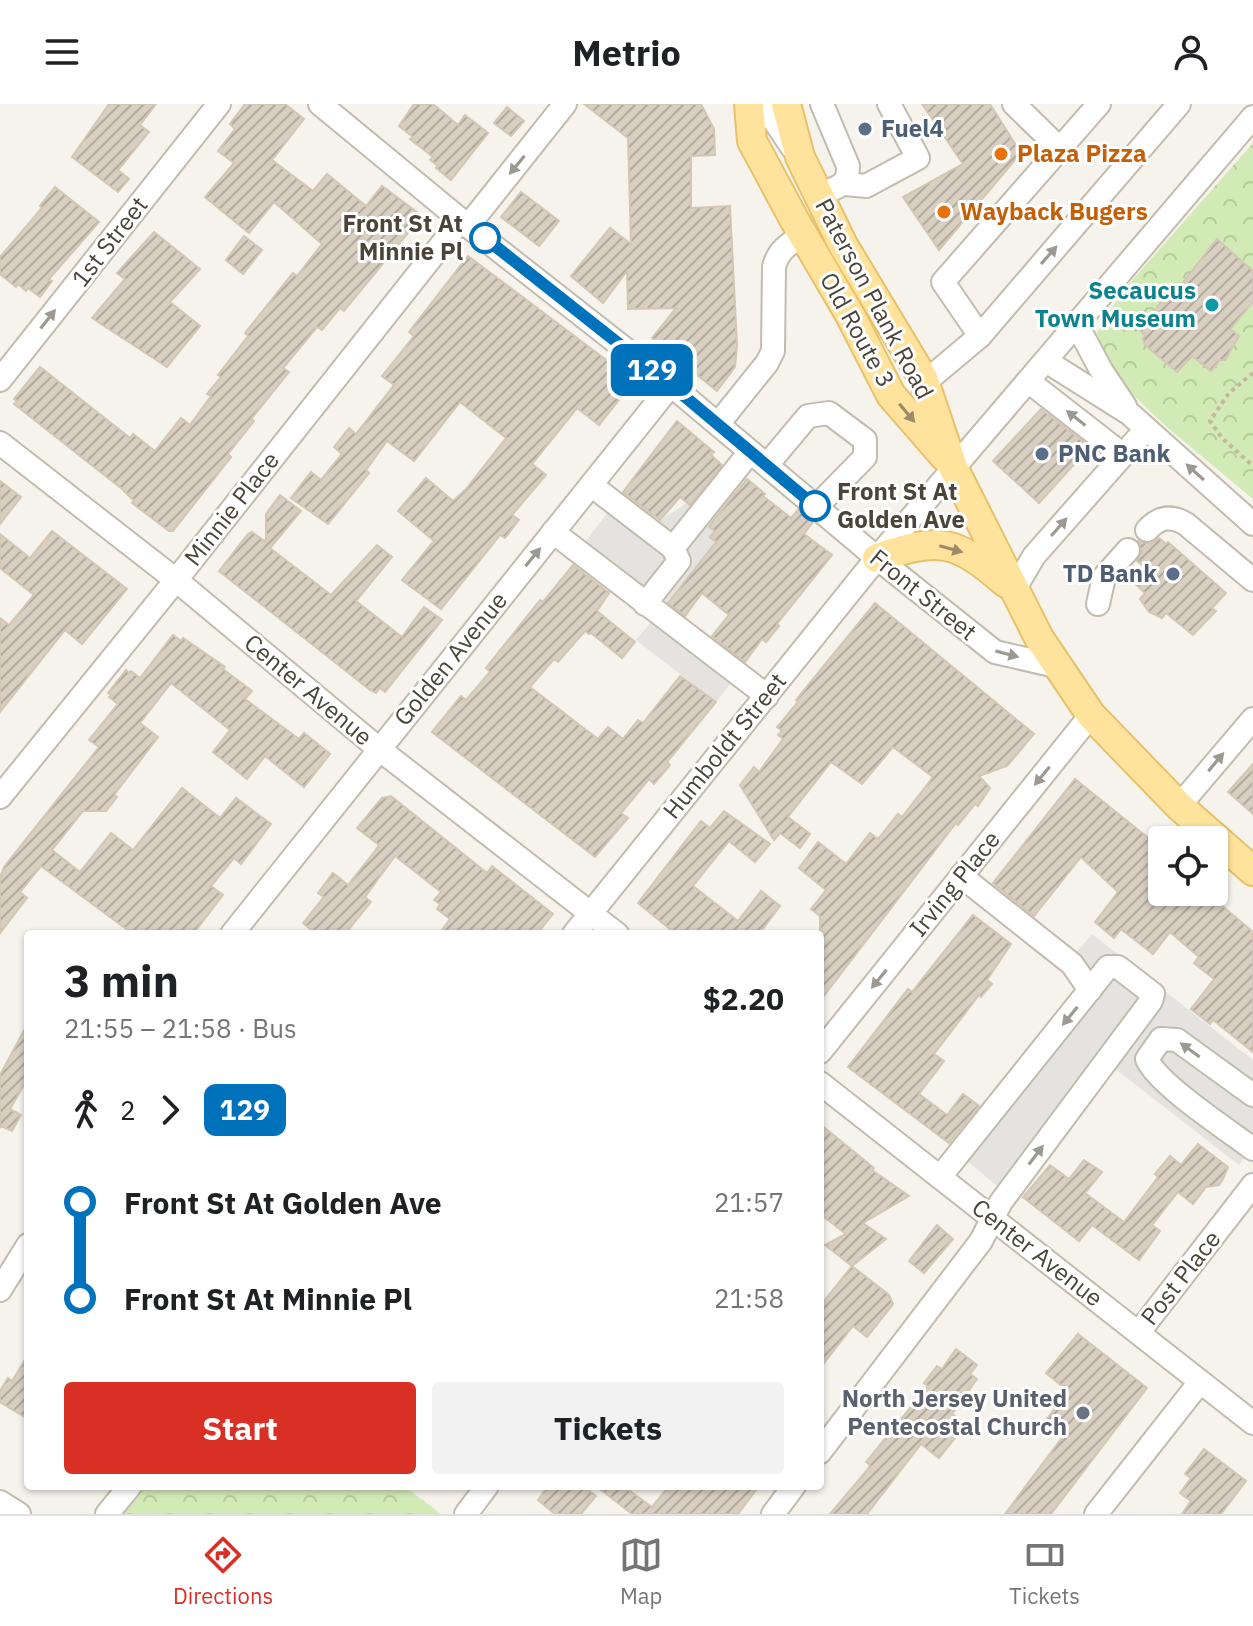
<!DOCTYPE html>
<html lang="en">
<head>
<meta charset="utf-8">
<style>
	:root { --surface:#fff; --page:#f2f2f2; --text:#202124; --muted:#757577; --line:#e0e0e0; --accent:#d93025 }
	body { margin:0; font-family:"IBM Plex Sans",sans-serif; background:var(--page); color:var(--text); height:100vh; display:flex; flex-direction:column; font-size:30px; white-space:nowrap }
	* { box-sizing:border-box; margin:0 }
	p { font-size:26px; color:var(--muted) }
	.icon { flex:none; width:44px; height:44px; fill:none; stroke:currentColor; stroke-width:2; stroke-linecap:round; stroke-linejoin:round }
	.map { position:relative; flex:1; overflow:hidden }
	.drawer { position:absolute; left:24px; top:826px; width:800px; height:560px; display:flex; flex-direction:column; background:var(--surface); border-radius:8px; box-shadow:0 2px 6px #0004 }
	.drawer>* { flex:none }
	.badge { padding:0 16px; border-radius:12px; font-size:28px; line-height:52px }
	.fabs { position:absolute; left:1148px; top:722px; display:grid; gap:16px }
	.fabs a { display:grid; place-items:center; width:80px; height:80px; border-radius:8px; background:var(--surface); box-shadow:0 2px 6px #0004; font-size:40px }
	.map>.badge { position:absolute; translate:-50% -50%; box-shadow:0 0 0 4px #fff }
	.legs { display:flex; align-items:center; gap:12px; height:88px; padding:0 40px; font-size:26px }
	.legs p { margin-inline-start:auto }
	.headline { display:flex; align-items:center; justify-content:space-between; height:136px; padding:0 40px }
	h1 { font-size:44px; font-weight:700; line-height:60px }
	.cta { display:flex; gap:16px; margin-top:auto; padding:16px 40px }
	.cta a { flex:1; height:92px; border-radius:8px; background:var(--accent); color:#fff; font-size:32px; font-weight:700; line-height:92px; text-align:center }
	.cta a+a { background:var(--page); color:var(--text) }
	ul { padding:0 40px; list-style:none }
	li { display:flex; align-items:center; gap:28px; height:96px; font-size:30px }
	li i { display:grid; place-items:center; width:12px; height:100%; margin:0 10px; background:currentColor }
	li i::after { content:''; width:20px; height:20px; margin:-10px; border:6px solid; border-radius:50%; background:var(--surface) }
	li p { margin-inline-start:auto }
	li:first-child i { background:linear-gradient(#0000 50%,currentColor 0) }
	li:last-child i { background:linear-gradient(currentColor 50%,#0000 0) }
	header { display:flex; justify-content:space-between; align-items:center; height:104px; padding:0 40px; background:var(--surface); font-size:36px; font-weight:700 }
	.tabs { display:flex; justify-content:space-around; align-items:center; height:112px; border-top:2px solid var(--line); background:var(--surface); font-size:22px; color:var(--muted) }
	.tabs a { display:grid; justify-items:center; gap:4px }
	.tabs .current { color:var(--accent) }
	.map>svg:first-child { display:block }
	.forest { fill:url(#forest-crowns) }
	.parking { fill:#e5e3e0 }
	.building { fill:url(#building-hatch); stroke:#d3c7b4; stroke-width:2 }
	.lines { fill:none; stroke-linecap:round; stroke-linejoin:round }
	.minor-casing { stroke:#c2bbae; stroke-width:26 }
	.major-casing { stroke:#e6c16a; stroke-width:32 }
	.path { stroke:#c4b79f; stroke-width:4; stroke-dasharray:4 4; stroke-linecap:butt }
	.minor { stroke:#fff; stroke-width:22 }
	.major { stroke:#ffe39c; stroke-width:28 }
	.oneway { fill:#9c9892 }
	.oneway2 { fill:#9c8c66 }
	.line-1-casing { stroke:#fff; stroke-width:18 }
	.line-1 { stroke:#0072bc; stroke-width:12 }
	.service-dot { fill:#5c6f8a; stroke:#fff; stroke-width:3 }
	.food-dot { fill:#e8710a; stroke:#fff; stroke-width:3 }
	.stop-1-dot { fill:#fff; stroke:#0072bc; stroke-width:4 }
	.culture-dot { fill:#0f9aa8; stroke:#fff; stroke-width:3 }
	.worship-dot { fill:#6b7280; stroke:#fff; stroke-width:3 }
	.labels { text-anchor:middle; stroke-width:6; stroke-linejoin:round; paint-order:stroke }
	.service-label { font-size:24px; font-weight:bold; fill:#4e5e75; stroke:#fff; text-anchor:start }
	.food-label { font-size:24px; font-weight:bold; fill:#c56008; stroke:#fff; text-anchor:start }
	.stop-label { font-size:24px; font-weight:bold; fill:#4b4439; stroke:#fff; text-anchor:end }
	.street-label { font-size:24px; fill:#4b4439; stroke:#fff }
	.culture-label { font-size:24px; font-weight:bold; fill:#0d838f; stroke:#fff; text-anchor:end }
	.worship-label { font-size:24px; font-weight:bold; fill:#5b616d; stroke:#fff; text-anchor:end }
</style>
</head>
<body>
<header><svg class="icon" aria-label="menu" viewBox="0 0 24 24"><path d="M4 6h16M4 12h16M4 18h16"/></svg>Metrio<svg class="icon" aria-label="person" viewBox="0 0 24 24"><circle cx="12" cy="8" r="4"/><path d="M4 21q1-7 8-7t8 7"/></svg></header>
<div class="map">
<svg width="1253" height="1410" viewBox="0 0 1253 1410">
	<defs>
		<pattern id="forest-crowns" width="20" height="18" patternUnits="userSpaceOnUse" patternTransform="scale(2)"><rect width="20" height="18" fill="#d2eab5"/><path d="M2 6a3 3 0 1 1 6 0M12 15a3 3 0 1 1 6 0" fill="none" stroke="#b6ca9c"/></pattern>
		<pattern id="building-hatch" width="6" height="6" patternUnits="userSpaceOnUse" patternTransform="scale(2)"><rect width="6" height="6" fill="#d8cfc1"/><path d="M-1 1l2-2M0 6l6-6M5 7l2-2" fill="none" stroke="#b1aa9e"/></pattern>
	</defs>
	<rect width="100%" height="100%" fill="#f6f3ec"/>
	<g class="forest">
		<polygon points="1253,39 1253,395 1169,325 1115,274 1095,232 1121,189"/>
		<polygon points="136,1382 404,1382 441,1410 114,1410"/>
	</g>
	<g class="parking">
		<polygon points="620,392 654,420 687,399 715,427 710,433 716,438 661,508 740,568 716,598 636,536 653,516 574,453"/>
		<polygon points="1092,830 1253,956 1253,1042 1239,1061 1114,964 1014,1096 954,1046 1092,866 1074,851"/>
	</g>
	<g class="building">
		<polygon points="109,0 156,0 140,21 149,28 118,66 129,75 118,88 72,53"/>
		<polygon points="245,0 285,0 304,15 272,56 313,87 327,70 366,102 382,82 422,112 344,207 340,204 322,226 317,223 283,264 289,268 251,315 254,317 228,350 231,353 173,427 169,427 132,399 134,397 122,385 14,300 17,297 14,295 40,263 130,334 133,330 155,347 181,314 190,321 211,292 207,290 221,273 218,271 248,232 245,229 293,169 297,172 322,140 274,98 249,129 205,93 234,59 218,47 235,25 230,20"/>
		<polygon points="414,0 433,0 458,21 465,11 488,29 451,76 436,64 438,62 430,56 433,53 410,35 413,33 399,22"/>
		<polygon points="584,0 701,0 714,25 715,51 691,52 691,104 730,102 737,241 735,263 717,287 652,234 676,204 628,205 627,167 603,199 571,172 610,124 631,140 628,34"/>
		<polygon points="922,0 990,0 1021,49 939,146 903,93 963,60"/>
		<polygon points="507,3 524,17 511,32 494,19"/>
		<polygon points="55,83 99,118 49,175 52,177 40,193 28,184 26,187 18,180 16,183 0,170 0,153 42,104 40,102"/>
		<polygon points="521,88 559,117 539,142 501,113"/>
		<polygon points="154,128 200,165 170,198 200,222 167,263 92,214 125,175 117,169"/>
		<polygon points="244,132 262,146 243,170 226,156"/>
		<polygon points="1217,135 1253,167 1253,198 1230,225 1239,232 1225,256 1220,256 1211,267 1192,252 1177,268 1145,241 1143,235 1145,232 1139,225 1162,197 1166,200"/>
		<polygon points="468,152 634,277 599,321 577,304 532,360 546,371 512,411 519,416 505,434 500,431 441,505 402,476 434,437 398,407 426,374 453,397 466,385 506,334 460,298 414,357 387,337 366,366 369,369 328,420 291,394 311,368 321,376 342,350 334,343 349,324 356,330 394,281 382,272 414,232 409,228"/>
		<polygon points="1041,305 1090,343 1039,399 993,357"/>
		<polygon points="677,317 714,348 711,351 722,361 690,401 680,393 660,416 623,388"/>
		<polygon points="747,375 765,390 763,392 791,414 798,406 813,418 804,430 832,451 777,520 779,522 766,538 762,535 745,558 712,532 729,511 702,489 685,512 668,499 716,438 710,433 715,427 709,423 712,418"/>
		<polygon points="0,377 21,393 0,420"/>
		<polygon points="280,391 301,407 270,444 331,491 377,441 392,453 356,497 402,533 424,503 442,516 385,588 380,584 376,589 370,586 219,467 248,430 252,428 266,438 266,410"/>
		<polygon points="52,427 127,485 82,540 65,526 0,608 0,514 9,521 34,491 0,464 0,430 30,454"/>
		<polygon points="1159,434 1166,440 1168,438 1226,489 1212,504 1216,507 1193,531 1166,509 1162,514 1149,508 1140,495 1145,489 1133,478 1146,464 1137,457 1142,448 1138,437 1150,440"/>
		<polygon points="573,461 609,489 597,507 635,538 622,554 591,529 589,530 585,527 558,558 554,555 530,583 598,635 608,623 623,635 638,616 643,619 680,572 716,598 667,658 670,661 654,680 649,675 621,709 628,714 595,753 432,628 461,592 466,596 490,568 486,564 540,496 543,498"/>
		<polygon points="875,499 1034,630 1007,662 979,672 990,684 978,702 975,700 958,721 956,719 820,897 820,812 811,805 826,786 799,764 818,738 846,760 870,729 878,735 898,710 902,713 933,673 893,643 862,680 831,658 788,713 810,730 800,744 780,729 774,736 740,681 754,663 759,668 783,635 778,631 782,627 777,623 798,598 796,596"/>
		<polygon points="173,531 181,537 183,534 225,563 223,565 252,587 245,595 299,635 304,629 330,650 304,683 265,652 247,675 213,648 230,626 171,579 140,619 158,633 114,691 117,693 106,707 83,707 52,746 80,768 111,729 133,746 182,684 220,714 236,694 271,720 241,760 234,754 211,782 223,791 193,830 133,830 41,762 20,788 27,794 0,829 0,774 4,763 99,643 89,636 118,600 109,593 112,591 108,589 126,566 129,569 131,567 140,574"/>
		<polygon points="1253,660 1253,710 1228,688"/>
		<polygon points="1075,675 1162,745 1162,788 1206,788 1253,828 1253,948 1213,916 1210,920 1191,905 1214,875 1194,859 1199,853 1170,828 1153,850 1121,825 1114,834 1095,818 1118,788 1081,753 1034,812 993,779"/>
		<polygon points="391,692 487,769 492,762 553,810 537,830 439,830 450,815 437,805 440,800 434,796 441,788 395,752 365,793 371,798 345,830 316,830 303,819 324,793 318,789 333,769 348,781 375,747 379,741 357,724 382,694"/>
		<polygon points="724,707 770,740 755,758 729,737 693,782 738,817 761,787 780,802 759,830 676,830 638,799 701,717 710,724"/>
		<polygon points="973,811 1011,840 987,876 992,880 981,893 979,891 934,950 944,957 919,990 947,1011 963,990 979,1002 949,1039 848,963 908,885 912,888"/>
		<polygon points="28,919 28,974 10,1005 21,1011 12,1027 1,1022 0,1024 0,971"/>
		<polygon points="820,1020 874,1064 872,1066 909,1092 863,1119 886,1135 852,1162 825,1141 846,1130 820,1110"/>
		<polygon points="1198,1040 1228,1063 1223,1075 1219,1081 1206,1083 1193,1100 1178,1088 1152,1121 1160,1127 1139,1156 1092,1121 1079,1137 1023,1093 1050,1061 1069,1075 1084,1056 1102,1068 1085,1089 1124,1118 1158,1073 1155,1070 1170,1052 1181,1061"/>
		<polygon points="937,1121 953,1135 924,1169 909,1157"/>
		<polygon points="852,1162 889,1191 893,1200 867,1233 853,1222 820,1264 820,1202"/>
		<polygon points="1078,1230 1147,1284 1051,1410 1005,1410 1064,1331 1046,1316 1068,1287 1046,1269"/>
		<polygon points="956,1245 977,1261 970,1270 977,1275 952,1310 966,1320 939,1354 921,1340 867,1410 830,1410 868,1365 870,1361 866,1358 928,1282 924,1279 937,1262 942,1265"/>
		<polygon points="28,1251 28,1315 0,1298 0,1287 8,1274 12,1277"/>
		<polygon points="1204,1345 1246,1377 1221,1410 1182,1410 1191,1397 1180,1389 1191,1374 1185,1370"/>
		<polygon points="548,1382 583,1382 596,1392 581,1410 555,1410 538,1396"/>
		<polygon points="596,1382 623,1382 652,1403 669,1382 759,1382 738,1410 632,1410"/>
	</g>
	<g class="lines">
		<g class="minor-casing">
			<g id="minor">
				<polyline points="320,0 468,122 671,281 877,454 995,548 1056,562"/>
				<polyline points="763,0 792,43"/>
				<path d="M 822,0 L 848,62 C 848,76 845,80 833,85"/>
				<polyline points="1014,0 1060,45"/>
				<polyline points="845,80 866,82 918,54 889,0"/>
				<polyline points="468,122 565,0"/>
				<polyline points="1077,221 1101,266 1125,302"/>
				<polyline points="980,232 943,178 1099,0"/>
				<polyline points="1046,257 1130,310 1253,420"/>
				<polyline points="0,276 219,0"/>
				<polyline points="1028,277 1123,351"/>
				<polyline points="924,279 980,232 1179,0"/>
				<path d="M 718,320 L 767,259 L 773,247 L 774,163 C 778,146 789,140 803,131"/>
				<polyline points="0,339 176,476 379,645 617,830"/>
				<polyline points="767,361 808,312 829,309 865,336 865,353 816,403"/>
				<polyline points="591,381 673,444 679,457 645,500"/>
				<path d="M 1147,426 C 1159,413 1171,411 1186,420 L 1253,476"/>
				<polyline points="553,428 767,592"/>
				<polyline points="673,444 750,348"/>
				<polyline points="1014,486 1034,452 1146,325"/>
				<polyline points="1098,500 1104,473 1128,446"/>
				<polyline points="0,693 176,476 461,116"/>
				<polyline points="1179,702 1253,615"/>
				<polyline points="961,772 1072,860 1090,886"/>
				<polyline points="232,830 671,281"/>
				<polyline points="574,830 877,454 1253,13"/>
				<polyline points="820,948 1091,611"/>
				<polyline points="820,979 1253,1319"/>
				<path d="M 1253,991 L 1177,936 L 1161,935 L 1147,955 C 1157,980 1228,1026 1253,1045"/>
				<polyline points="0,1186 28,1141"/>
				<polyline points="1139,1228 1253,1081"/>
				<polyline points="820,1348 981,1137 1001,1098 1151,897 1153,890 1118,863 1108,863 940,1073"/>
				<polyline points="0,1398 19,1410"/>
				<polyline points="107,1410 130,1382"/>
				<polyline points="466,1410 487,1382"/>
				<polyline points="773,1410 794,1382"/>
				<polyline points="1096,1410 1200,1278"/>
			</g>
		</g>
		<g class="major-casing">
			<g id="major">
				<polyline points="749,0 752,37 795,117 850,211 891,291 944,352"/>
				<polyline points="786,0 800,53 843,141 923,274 953,363 1039,534 1091,611 1179,702 1253,767"/>
				<path d="M 877,454 C 940,433 955,435 1006,479"/>
			</g>
		</g>
		<polyline class="path" points="1253,269 1229,289 1210,317 1222,334 1253,362"/>
		<use href="#minor" class="minor"/>
		<use href="#major" class="major"/>
	</g>
	<defs><path id="oneway-solid" d="M-6-.8H1V-3.2L6.5 0L1 3.2V.8H-6Z" transform="scale(2)"/></defs>
	<g class="oneway">
		<use href="#oneway-solid" transform="translate(517 61) rotate(129)"/>
		<use href="#oneway-solid" transform="translate(1049 151) rotate(-49)"/>
		<use href="#oneway-solid" transform="translate(48 215) rotate(-52)"/>
		<use href="#oneway-solid" transform="translate(1076 314) rotate(-142)"/>
		<use href="#oneway-solid" transform="translate(1195 368) rotate(-138)"/>
		<use href="#oneway-solid" transform="translate(1059 423) rotate(-49)"/>
		<use href="#oneway-solid" transform="translate(533 453) rotate(-51)"/>
		<use href="#oneway-solid" transform="translate(1007 550) rotate(15)"/>
		<use href="#oneway-solid" transform="translate(1216 658) rotate(-50)"/>
		<use href="#oneway-solid" transform="translate(1042 672) rotate(129)"/>
		<use href="#oneway-solid" transform="translate(879 875) rotate(129)"/>
		<use href="#oneway-solid" transform="translate(1070 912) rotate(129)"/>
		<use href="#oneway-solid" transform="translate(1190 946) rotate(-144)"/>
		<use href="#oneway-solid" transform="translate(1036 1051) rotate(-53)"/>
	</g>
	<g class="oneway2">
		<use href="#oneway-solid" transform="translate(907 309) rotate(50)"/>
		<use href="#oneway-solid" transform="translate(951 445) rotate(16)"/>
	</g>
	<g class="lines">
		<g class="line-1-casing">
			<polyline id="line-1" points="485,134 671,281 815,402"/>
		</g>
		<use href="#line-1" class="line-1"/>
	</g>
	<g class="service-dot">
		<circle cx="865" cy="25" r="8"/>
		<circle cx="1042" cy="350" r="8"/>
		<circle cx="1173" cy="470" r="8"/>
	</g>
	<g class="food-dot">
		<circle cx="1001" cy="50" r="8"/>
		<circle cx="944" cy="108" r="8"/>
	</g>
	<g class="stop-1-dot">
		<circle cx="485" cy="134" r="14"/>
		<circle cx="815" cy="402" r="14"/>
	</g>
	<circle class="culture-dot" cx="1212" cy="201" r="8"/>
	<circle class="worship-dot" cx="1083" cy="1309" r="8"/>
	<g class="labels">
		<g class="service-label">
			<text x="881" y="33">Fuel4</text>
			<text x="1058" y="358">PNC Bank</text>
			<text x="1157" y="478" text-anchor="end">TD Bank</text>
		</g>
		<g class="food-label">
			<text x="1017" y="58">Plaza Pizza</text>
			<text x="960" y="116">Wayback Bugers</text>
		</g>
		<g class="stop-label">
			<text x="463" y="128">Front St At<tspan x="463" dy="28">Minnie Pl</tspan></text>
			<text x="837" y="396" text-anchor="start">Front St At<tspan x="837" dy="28">Golden Ave</tspan></text>
		</g>
		<g class="street-label">
			<text transform="translate(110 138) rotate(-52)" y="8">1st Street</text>
			<text transform="translate(874 195) rotate(62)" y="8">Paterson Plank Road</text>
			<text transform="translate(857 226) rotate(61)" y="8">Old Route 3</text>
			<text transform="translate(232 405) rotate(-52)" y="8">Minnie Place</text>
			<text transform="translate(923 491) rotate(39)" y="8">Front Street</text>
			<text transform="translate(451 555) rotate(-51)" y="8">Golden Avenue</text>
			<text transform="translate(308 586) rotate(40)" y="8">Center Avenue</text>
			<text transform="translate(725 642) rotate(-51)" y="8">Humboldt Street</text>
			<text transform="translate(955 780) rotate(-51)" y="8">Irving Place</text>
			<text transform="translate(1037 1149) rotate(38)" y="8">Center Avenue</text>
			<text transform="translate(1181 1174) rotate(-52)" y="8">Post Place</text>
		</g>
		<g class="culture-label">
			<text x="1196" y="195">Secaucus<tspan x="1196" dy="28">Town Museum</tspan></text>
		</g>
		<g class="worship-label">
			<text x="1067" y="1303">North Jersey United<tspan x="1067" dy="28">Pentecostal Church</tspan></text>
		</g>
	</g>
</svg>
<div class="fabs">
<a><svg class="icon" aria-label="locate" viewBox="0 0 24 24"><circle cx="12" cy="12" r="6"/><path d="M12 2v4M12 18v4M2 12h4M18 12h4"/></svg></a>
</div>
<b class="badge" style="left:652px;top:266px;background:#0072bc;color:#fff">129</b>
<section class="drawer">
<div class="headline"><div><h1>3 min</h1><p>21:55 – 21:58 · Bus</p></div><b>$2.20</b></div>
<div class="legs"><svg class="icon" aria-label="walk" viewBox="0 0 24 24"><circle cx="13" cy="4" r="2"/><path d="M13 8l-2 6 4 7M11 14l-3 7M7 12l3-4h3l4 4"/></svg>2<svg class="icon" aria-label="forward" viewBox="0 0 24 24"><path d="M9 5l7 7-7 7"/></svg><b class="badge" style="background:#0072bc;color:#fff">129</b></div>
<ul>
<li><i style="color:#0072bc"></i><b>Front St At Golden Ave</b><p>21:57</p></li>
<li><i style="color:#0072bc"></i><b>Front St At Minnie Pl</b><p>21:58</p></li>
</ul>
<div class="cta"><a>Start</a><a>Tickets</a></div>
</section>
</div>
<nav class="tabs">
<a class="current"><svg class="icon" aria-label="directions" viewBox="0 0 24 24"><path d="M12 3l9 9-9 9-9-9zM9 14v-3h6M13 9l2 2-2 2"/></svg>Directions</a>
<a><svg class="icon" aria-label="map" viewBox="0 0 24 24"><path d="M3 6l6-2 6 2 6-2v14l-6 2-6-2-6 2zM9 4v14M15 6v14"/></svg>Map</a>
<a><svg class="icon" aria-label="tickets" viewBox="0 0 24 24"><path d="M3 7h18v10H3zM15 7v10"/></svg>Tickets</a>
</nav>
</body>
</html>
